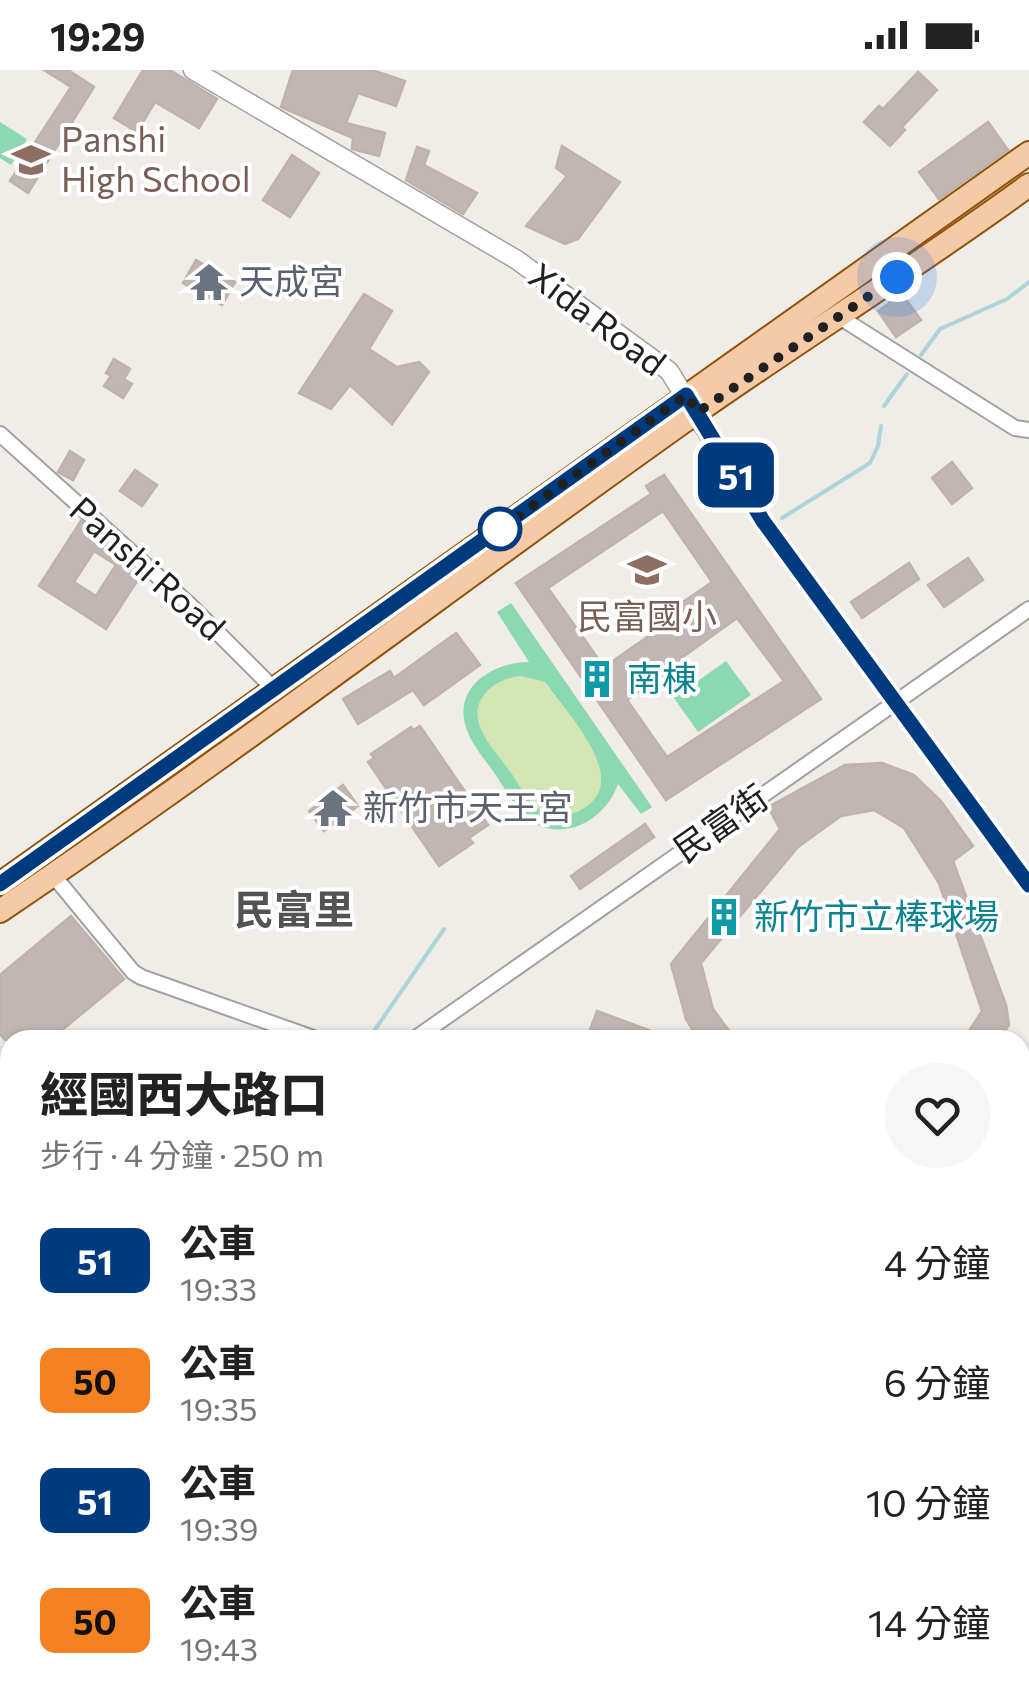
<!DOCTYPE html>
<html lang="zh-TW">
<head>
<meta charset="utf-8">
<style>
	:root { --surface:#fff; --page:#f6f6f6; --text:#222; --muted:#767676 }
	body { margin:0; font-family:Commissioner,"Noto Sans TC",sans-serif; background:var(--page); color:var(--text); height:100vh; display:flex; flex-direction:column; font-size:38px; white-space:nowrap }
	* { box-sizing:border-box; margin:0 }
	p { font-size:32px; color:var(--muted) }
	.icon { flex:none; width:55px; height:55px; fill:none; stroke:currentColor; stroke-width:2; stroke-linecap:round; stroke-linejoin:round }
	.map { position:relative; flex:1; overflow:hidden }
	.sheet { position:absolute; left:0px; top:960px; width:1030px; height:672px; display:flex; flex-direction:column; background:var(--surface); border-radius:30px 30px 0 0; box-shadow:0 2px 8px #0004 }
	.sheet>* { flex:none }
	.badge { padding:0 20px; border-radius:15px; font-size:35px; line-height:65px }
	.you { position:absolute; width:50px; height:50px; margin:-25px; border:8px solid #fff; border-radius:50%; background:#1a73e8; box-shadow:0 0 0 15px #1a73e833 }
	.map>.badge { position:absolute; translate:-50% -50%; box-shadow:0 0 0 5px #fff }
	.round { display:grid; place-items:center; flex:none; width:105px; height:105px; border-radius:52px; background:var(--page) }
	.head { display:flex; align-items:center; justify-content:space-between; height:170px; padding:0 40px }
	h1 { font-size:48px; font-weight:800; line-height:75px }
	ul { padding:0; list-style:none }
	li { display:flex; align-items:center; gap:30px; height:120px; padding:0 40px }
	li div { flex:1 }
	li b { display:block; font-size:38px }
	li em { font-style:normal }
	li .badge { min-width:110px; font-weight:700; text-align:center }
	.status { display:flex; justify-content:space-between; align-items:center; height:70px; padding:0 50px; background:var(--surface); direction:ltr }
	.status svg { height:28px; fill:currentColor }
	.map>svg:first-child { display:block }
	.grass { fill:#d2e5b2 }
	.park { fill:#cbf6c9 }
	.pitch { fill:#8cd8b1; fill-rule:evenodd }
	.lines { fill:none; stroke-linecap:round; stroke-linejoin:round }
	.stream { stroke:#abd5da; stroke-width:4 }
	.building { fill:#c0b7b4; stroke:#c0b2ab; stroke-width:2.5; fill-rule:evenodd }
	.minor-casing { stroke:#a1a1a1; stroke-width:18 }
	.tertiary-casing { stroke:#a1a1a1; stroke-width:21 }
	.primary-casing { stroke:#90540c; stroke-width:26 }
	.minor { stroke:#fff; stroke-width:14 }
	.tertiary { stroke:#fff; stroke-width:18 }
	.primary { stroke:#f5caa7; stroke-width:22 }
	.line-casing { stroke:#fff; stroke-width:22 }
	.line { stroke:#003b80; stroke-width:15 }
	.walk { stroke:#202020; stroke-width:10; stroke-dasharray:0 18 }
	.stop-dot { fill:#fff; stroke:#003b80; stroke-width:5 }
	.labels { text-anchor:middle; stroke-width:8; stroke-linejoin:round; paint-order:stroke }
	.education-label { font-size:35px; fill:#785e54; stroke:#fff; text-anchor:start }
	.worship-label { font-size:35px; fill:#5b616d; stroke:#fff; text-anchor:start }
	.street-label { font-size:35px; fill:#202020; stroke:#fff }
	.culture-label { font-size:35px; fill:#0d838f; stroke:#fff; text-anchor:start }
	.quarter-label { font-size:40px; font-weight:bold; fill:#535353; stroke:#fff }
</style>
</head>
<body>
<div class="status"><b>19:29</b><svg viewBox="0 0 49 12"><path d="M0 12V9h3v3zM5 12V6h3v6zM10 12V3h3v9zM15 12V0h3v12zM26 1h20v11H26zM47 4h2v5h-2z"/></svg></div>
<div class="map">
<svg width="1029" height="1632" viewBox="0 0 1029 1632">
	<rect width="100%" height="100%" fill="#f0ece7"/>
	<path class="grass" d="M 519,606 L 544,612 C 567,644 636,712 579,741 C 568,746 551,747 541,741 C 528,734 520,716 512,704 C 502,690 488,675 481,659 C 468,630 494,609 519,606 Z"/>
	<polygon class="park" points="0,1562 10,1565 10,1622 47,1623 44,1632 0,1632"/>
	<g class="pitch">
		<polygon points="0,52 27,69 11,95 0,88"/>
		<path d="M 511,533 L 652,737 L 641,744 L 618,714 C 607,747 567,773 532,752 C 518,743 508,724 499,710 C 490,695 476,681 469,665 C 448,620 491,592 529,592 L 497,542 ZM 520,606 L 545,612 C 567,644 636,713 579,741 C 568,746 551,747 541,741 C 528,733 520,716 512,704 C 502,690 488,675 481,659 C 468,630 494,609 520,606 Z"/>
		<polygon points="726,591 751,625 698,662 674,628"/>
		<polygon points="292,1623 387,1623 393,1632 289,1632"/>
	</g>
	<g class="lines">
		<g class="stream">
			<polyline points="921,285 940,259 1007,229 1029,212"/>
			<polyline points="884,336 907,304"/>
			<polyline points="782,448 870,393 878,376 881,356"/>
			<polyline points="368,970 444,859"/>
			<polyline points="0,1057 10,1057"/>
		</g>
	</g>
	<g class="building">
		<polygon points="44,0 68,0 94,17 28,123 10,111 71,17"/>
		<polygon points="143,0 170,0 217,29 199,58 155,32 137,62 114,48"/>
		<polygon points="293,0 372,0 405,11 396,36 358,23 346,53 385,63 379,86 352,79 353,68 281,37"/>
		<polygon points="918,2 937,20 902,57 905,60 890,76 864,52 879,36 883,39"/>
		<polygon points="988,52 1008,80 939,129 919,102"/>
		<polygon points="562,76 620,112 578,169 565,174 526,156 567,106 556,98"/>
		<polygon points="417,77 429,81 424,95 477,123 463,144 406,110"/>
		<polygon points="292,85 319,103 290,147 263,130"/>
		<polygon points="196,190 235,212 222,235 183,213"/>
		<polygon points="364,224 392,241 369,279 397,297 419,292 429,302 392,354 350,315 331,339 299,323"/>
		<polygon points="902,224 921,250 896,267 878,241"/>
		<polygon points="114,289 130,299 124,309 132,314 123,328 104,316 111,306 106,303"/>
		<polygon points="70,381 84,390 73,410 58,402"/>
		<polygon points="952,392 972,418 952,434 932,408"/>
		<polygon points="135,400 157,415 142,436 120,421"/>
		<path d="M 664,405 L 821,629 L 666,730 L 516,513 L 651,424 L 646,416 ZM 663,441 L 712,512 L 667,543 L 672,550 L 604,597 L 548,518 ZM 737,548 L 784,611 L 667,687 L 627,630 L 683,592 L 680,589 Z"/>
		<path d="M 81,451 L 141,505 L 106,559 L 39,516 ZM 94,481 L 116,495 L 96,526 L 74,512 Z"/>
		<polygon points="968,488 983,510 944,537 928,515"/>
		<polygon points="909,493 919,509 862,548 851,532"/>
		<polygon points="456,563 480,595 424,635 413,620 358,654 343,629 390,601 394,608"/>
		<polygon points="420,656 488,755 469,768 473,773 439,796 368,692 374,688 371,684 411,657 413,660"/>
		<polygon points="882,693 914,705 941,731 973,776 953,791 1006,935 1009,955 999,970 963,970 982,941 939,813 904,758 874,740 841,746 798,777 701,893 713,939 736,970 699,970 686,949 671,894 780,759 768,737 845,695"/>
		<polygon points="343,715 358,736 324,761 309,741"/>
		<polygon points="645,754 654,767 580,819 571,806"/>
		<polygon points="71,846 124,909 50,970 5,970 0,964 0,905"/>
		<polygon points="597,941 673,969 672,970 617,970 590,960"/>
	</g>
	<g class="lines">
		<g class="minor-casing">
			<g id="minor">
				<polyline points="838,246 1015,358 1029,360"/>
				<polyline points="0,364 193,538 277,622"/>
				<polyline points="53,805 133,902 141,907 319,970"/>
				<polyline points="413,970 1029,539"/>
				<polyline points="162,1632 165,1622"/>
			</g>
		</g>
		<g class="tertiary-casing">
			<g id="tertiary">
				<polyline points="193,0 517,190 669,301 763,451 1029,815"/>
				<polyline points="1020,1102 1029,1095"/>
				<polyline points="0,1408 10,1411"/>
				<polyline points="644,1622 673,1632"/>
				<polyline points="761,1632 764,1622"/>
			</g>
		</g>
		<g class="primary-casing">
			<g id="primary">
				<polyline points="0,814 1029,83"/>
				<path d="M 0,841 C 237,681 464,507 697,342 C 807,265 921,194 1029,115"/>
			</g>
		</g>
		<use href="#minor" class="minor"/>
		<use href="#tertiary" class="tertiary"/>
		<use href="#primary" class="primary"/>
	</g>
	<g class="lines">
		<g class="line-casing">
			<polyline id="line" points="0,814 686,325 763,451 1029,815"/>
		</g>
		<use href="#line" class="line"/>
		<polyline class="walk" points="500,459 495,463 686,325 698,342 897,207"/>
	</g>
	<defs>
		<g id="school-bare" transform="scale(3)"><path d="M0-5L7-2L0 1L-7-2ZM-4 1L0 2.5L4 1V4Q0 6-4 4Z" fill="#8d6e63" stroke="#fff" stroke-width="2.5" paint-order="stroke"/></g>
		<g id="temple-bare" transform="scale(3)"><path d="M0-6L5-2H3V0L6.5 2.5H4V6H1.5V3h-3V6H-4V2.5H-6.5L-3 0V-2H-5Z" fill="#6b7280" stroke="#fff" stroke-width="2.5" paint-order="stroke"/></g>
		<g id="building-bare" transform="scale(3)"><path d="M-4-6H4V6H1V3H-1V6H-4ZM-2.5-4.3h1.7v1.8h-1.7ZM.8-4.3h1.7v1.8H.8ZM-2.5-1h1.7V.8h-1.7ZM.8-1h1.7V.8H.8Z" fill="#0f9aa8" stroke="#fff" stroke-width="2.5" paint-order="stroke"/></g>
	</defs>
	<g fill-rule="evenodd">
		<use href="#school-bare" x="31" y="90"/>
		<use href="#temple-bare" x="209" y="212"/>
		<use href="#school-bare" x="647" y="500"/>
		<use href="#building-bare" x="597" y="609"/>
		<use href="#temple-bare" x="333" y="738"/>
		<use href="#building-bare" x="724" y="847"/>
	</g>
	<circle class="stop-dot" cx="500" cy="459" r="20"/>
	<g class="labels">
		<g class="education-label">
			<text x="61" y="82">Panshi<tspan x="61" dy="40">High School</tspan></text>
			<text x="647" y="559" text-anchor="middle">民富國小</text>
		</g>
		<g class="worship-label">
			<text x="239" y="224">天成宮</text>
			<text x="363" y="750">新竹市天王宮</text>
		</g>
		<g class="street-label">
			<text transform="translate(597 250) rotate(37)" y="12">Xida Road</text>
			<text transform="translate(147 499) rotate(42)" y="12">Panshi Road</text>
			<text transform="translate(721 754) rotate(-35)" y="12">民富街</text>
		</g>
		<g class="culture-label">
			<text x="627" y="621">南棟</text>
			<text x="754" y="859">新竹市立棒球場</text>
		</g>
		<g class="quarter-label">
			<text x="294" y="854">民富里</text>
		</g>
	</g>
</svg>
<div class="you" style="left:897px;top:207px"></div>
<b class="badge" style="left:736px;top:405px;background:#003b80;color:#fff">51</b>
<section class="sheet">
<div class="head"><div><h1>經國西大路口</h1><p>步行 · 4 分鐘 · 250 m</p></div><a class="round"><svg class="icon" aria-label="heart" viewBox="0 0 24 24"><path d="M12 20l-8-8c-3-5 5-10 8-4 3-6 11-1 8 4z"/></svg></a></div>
<ul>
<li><span class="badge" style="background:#003b80;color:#fff">51</span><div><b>公車</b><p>19:33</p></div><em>4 分鐘</em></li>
<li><span class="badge" style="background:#f58220;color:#111">50</span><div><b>公車</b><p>19:35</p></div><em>6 分鐘</em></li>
<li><span class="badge" style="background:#003b80;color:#fff">51</span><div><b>公車</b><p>19:39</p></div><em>10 分鐘</em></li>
<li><span class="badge" style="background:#f58220;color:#111">50</span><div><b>公車</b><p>19:43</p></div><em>14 分鐘</em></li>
</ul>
</section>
</div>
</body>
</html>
